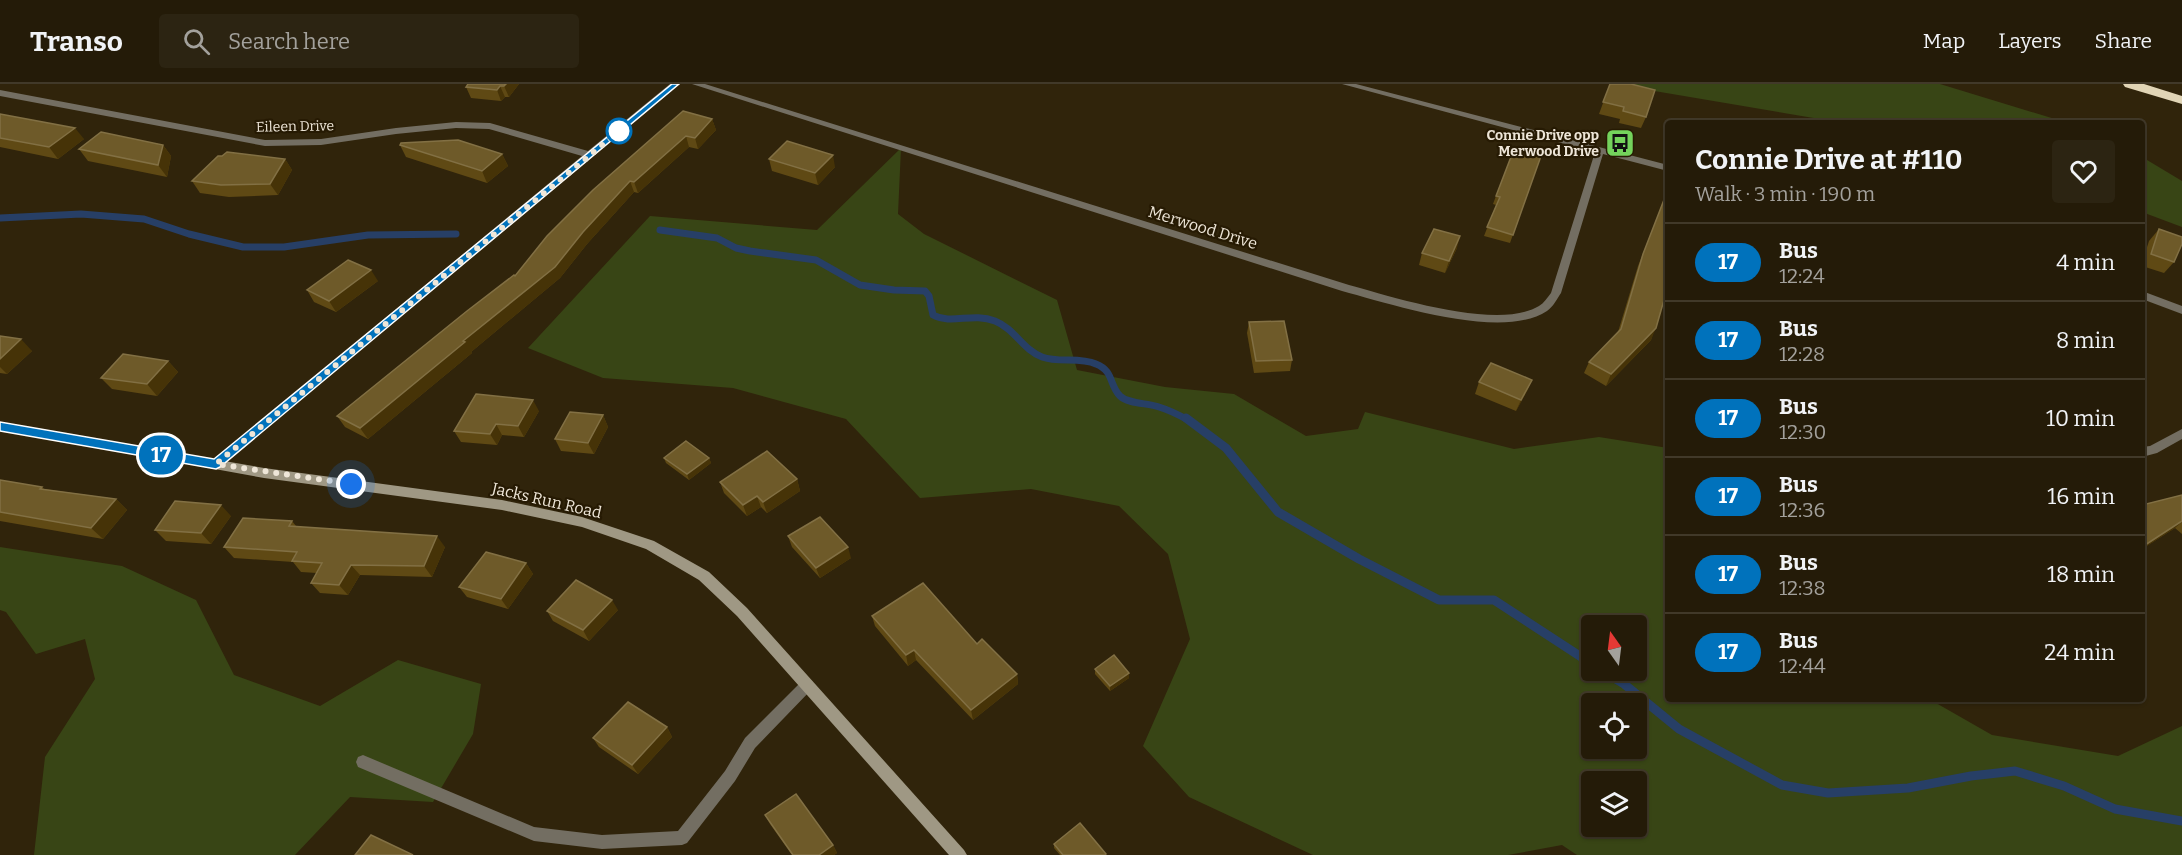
<!DOCTYPE html>
<html lang="en">
<head>
<meta charset="utf-8">
<style>
	:root { --surface:#241b08; --page:#2c2412; --text:#f1f3f6; --muted:#a3a19c; --line:#413929 }
	body { margin:0; font-family:Bitter,serif; background:var(--page); color:var(--text); height:100vh; display:flex; flex-direction:column; font-size:22px; white-space:nowrap }
	* { box-sizing:border-box; margin:0 }
	p { font-size:20px; color:var(--muted) }
	.icon { flex:none; width:33px; height:33px; fill:none; stroke:currentColor; stroke-width:2; stroke-linecap:round; stroke-linejoin:round }
	.map { position:relative; flex:1; overflow:hidden }
	.panel { position:absolute; left:1665px; top:36px; width:480px; height:582px; display:flex; flex-direction:column; background:var(--surface); border-radius:6px; box-shadow:0 2px 4px #0004,0 0 0 2px var(--line) }
	.panel>* { flex:none }
	.badge { padding:0 12px; border-radius:20px; font-size:21px; line-height:39px }
	.needle { width:39px; rotate:346deg }
	.tools { position:absolute; left:1581px; top:531px; display:grid; gap:12px }
	.tools a { display:grid; place-items:center; width:66px; height:66px; border-radius:6px; background:var(--surface); box-shadow:0 2px 4px #0004,0 0 0 2px var(--line); font-size:30px }
	.you { position:absolute; width:30px; height:30px; margin:-15px; border:4px solid #fff; border-radius:50%; background:#1a73e8; box-shadow:0 0 0 9px #1a73e833 }
	.map>.badge { position:absolute; translate:-50% -50%; box-shadow:0 0 0 3px #fff }
	.round { display:grid; place-items:center; flex:none; width:63px; height:63px; border-radius:6px; background:var(--page) }
	.head { display:flex; align-items:center; justify-content:space-between; height:102px; padding:0 30px }
	h1 { font-size:28px; font-weight:700; line-height:45px }
	ul { padding:0; list-style:none }
	li { display:flex; align-items:center; gap:18px; height:78px; padding:0 30px; border-top:2px solid var(--line) }
	li div { flex:1 }
	li b { display:block; font-size:22px }
	li em { font-style:normal }
	li .badge { min-width:66px; font-weight:700; text-align:center }
	header { display:flex; align-items:center; gap:36px; box-sizing:border-box; height:84px; padding:0 30px; background:var(--surface); border-bottom:2px solid var(--line) }
	header strong { font-size:28px }
	nav { display:flex; gap:33px; margin-inline-start:auto; font-size:21px }
	.search { width:420px; height:54px; background:var(--page); display:flex; align-items:center; gap:15px; box-sizing:border-box; padding:0 21px; border-radius:6px; color:var(--muted); font-size:22px }
	.map>svg:first-child { display:block }
	.green { fill:#384515; fill-rule:evenodd }
	.lines { fill:none; stroke-linecap:round; stroke-linejoin:round }
	.stream-far1 { stroke:#273f66; stroke-width:7 }
	.stream { stroke:#273f66; stroke-width:9 }
	.street { fill:#736e62; fill-rule:evenodd }
	.secondary { fill:#9f9884; fill-rule:evenodd }
	.highway { fill:#e1d5b6; fill-rule:evenodd }
	.wall { fill:#5f4914 }
	.shaded-wall { fill:#463307 }
	.building { fill:#6e5a29; stroke:#827044; stroke-width:1.5 }
	.line { fill:#0072bc; stroke:#fff; stroke-width:1.5 }
	.walk { stroke:#eee6d8; stroke-width:6; stroke-dasharray:0 10.8 }
	.stop-dot { fill:#fff; stroke:#0072bc; stroke-width:3 }
	.labels { text-anchor:middle; stroke-width:4.5; stroke-linejoin:round; paint-order:stroke }
	.far-street-label { font-size:14px; fill:#eee6d8; stroke:#261a03 }
	.far-poi-label { font-size:14px; font-weight:bold; fill:#eee6d8; stroke:#261a03; text-anchor:end }
	.street-label { font-size:16px; fill:#eee6d8; stroke:#261a03 }
</style>
</head>
<body>
<header>
<strong>Transo</strong>
<div class="search"><svg class="icon" aria-label="search" viewBox="0 0 24 24"><circle cx="10" cy="10" r="6"/><path d="M15 15l6 6"/></svg>Search here</div>
<nav><a>Map</a><a>Layers</a><a>Share</a></nav>
</header>
<div class="map">
<svg width="2182" height="771" viewBox="0 0 2182 771">
	<rect width="100%" height="100%" fill="#30240b"/>
	<g class="green">
		<polygon points="1613,0 1940,0 2068,39 1843,39"/>
		<path d="M 901,64 L 898,130 L 924,150 L 1057,216 L 1077,286 L 1165,303 L 1234,310 L 1306,352 L 1358,345 L 1365,328 L 1514,365 L 1599,353 L 1668,364 L 1668,615 L 1929,615 L 1992,651 L 2118,672 L 2182,642 L 2182,771 L 1577,771 L 1562,761 L 1508,771 L 1313,771 L 1189,713 L 1143,662 L 1190,555 L 1168,470 L 1119,422 L 1031,405 L 920,414 L 846,335 L 733,304 L 603,294 L 528,264 L 650,132 L 817,146 ZM 1592,542 L 1636,542 L 1636,586 L 1592,586 ZM 1592,620 L 1636,620 L 1636,664 L 1592,664 ZM 1592,698 L 1636,698 L 1636,742 L 1592,742 Z"/>
		<polygon points="2142,73 2182,97 2182,143 2142,128"/>
		<polygon points="0,463 122,482 196,516 234,591 320,622 398,576 481,600 473,650 433,718 350,713 295,771 34,771 45,673 95,595 85,555 36,570 6,528 0,526"/>
	</g>
	<g class="lines">
		<g class="stream-far1">
			<polyline points="0,134 81,130 144,135 189,150 243,163 284,163 368,151 456,150"/>
			<path d="M 660,146 L 717,154 L 736,164 L 750,167 L 816,176 L 860,201 L 894,206 L 925,207 L 929,212 L 933,231 C 952,241 972,228 995,237 C 1015,245 1023,266 1042,273 C 1058,279 1080,273 1096,280 C 1114,287 1109,301 1120,312 C 1128,320 1148,319 1159,323 C 1169,326 1179,331 1188,336"/>
		</g>
		<g class="stream">
			<polyline points="1186,334 1226,364 1278,428 1359,475 1439,516 1494,516 1592,580"/>
			<polyline points="1601,586 1624,600 1679,645 1782,701 1828,709 1908,704 1971,692 2015,687 2064,702 2115,725 2182,737"/>
		</g>
		<g class="street">
			<polygon points="670,0 679,0 220,383 212,383 210,380 212,377 582,72 489,45 456,44 396,50 321,61 265,62 0,12 0,6 265,56 321,55 396,44 456,38 490,39 588,67"/>
			<path d="M 692,0 L 705,0 L 1349,201 C 1393,213 1498,247 1539,222 C 1544,219 1547,214 1551,209 L 1595,68 L 1342,0 L 1356,0 L 1668,81 L 1668,87 L 1603,70 L 1561,209 C 1557,215 1553,223 1547,227 C 1502,257 1391,220 1342,207 Z"/>
			<polygon points="2142,207 2182,222 2182,230 2142,215"/>
			<polygon points="2182,345 2182,355 2157,369 2142,373 2142,363 2150,362"/>
			<polygon points="807,595 812,597 814,601 812,605 755,664 735,697 687,759 682,761 602,765 534,757 358,683 356,678 358,673 363,671 534,743 602,751 678,747 725,687 745,654 802,597"/>
		</g>
		<polygon class="secondary" points="0,338 264,384 502,416 582,433 654,457 709,488 747,524 964,766 967,771 949,771 737,532 699,496 646,465 582,443 502,426 264,394 0,346"/>
		<polygon class="highway" points="2123,0 2144,0 2182,12 2182,20 2125,3"/>
	</g>
	<g class="wall">
		<polygon points="468,0 519,0 509,13 505,13 501,17 471,14 466,3"/>
		<polygon points="1610,0 1646,33 1641,44 1619,39 1620,35 1599,30"/>
		<polygon points="0,30 84,55 58,75 0,63"/>
		<polygon points="712,35 716,46 698,65 689,63 638,109 634,108 587,160 560,194 471,268 472,269 368,355 345,343 337,332 515,192 593,106"/>
		<polygon points="163,61 171,72 167,93 88,77 79,65"/>
		<polygon points="400,61 502,70 508,82 487,99 406,73"/>
		<polygon points="222,72 285,75 292,86 278,111 229,113 200,109 192,97"/>
		<polygon points="1541,72 1510,159 1484,152 1496,121 1493,120 1496,112"/>
		<polygon points="769,75 835,83 818,101 772,87"/>
		<polygon points="1667,108 1668,108 1668,208 1664,214 1651,256 1606,302 1584,289 1589,278 1618,248 1638,182"/>
		<polygon points="2159,145 2174,178 2164,189 2142,182 2142,179 2149,157"/>
		<polygon points="1457,164 1445,189 1419,181 1422,169"/>
		<polygon points="378,197 336,228 314,218 307,206"/>
		<polygon points="1249,238 1292,276 1290,287 1254,289 1247,249"/>
		<polygon points="0,252 32,267 7,290 0,289"/>
		<polygon points="168,277 178,288 157,312 112,305 101,294"/>
		<polygon points="1532,296 1527,307 1516,327 1475,310 1479,298"/>
		<polygon points="539,327 524,353 502,351 497,361 461,358 454,347"/>
		<polygon points="603,331 608,343 594,370 561,367 555,355"/>
		<polygon points="664,374 709,374 711,379 689,396 666,379"/>
		<polygon points="797,395 800,407 767,429 761,423 747,432 724,409 720,398"/>
		<polygon points="0,396 42,403 44,405 116,415 127,426 103,455 0,437"/>
		<polygon points="2182,411 2182,450 2175,444 2142,465 2142,421"/>
		<polygon points="231,432 211,460 166,457 155,446"/>
		<polygon points="292,437 296,442 445,463 432,493 360,491 348,511 320,509 311,499 317,489 301,488 293,478 234,474 224,463"/>
		<polygon points="788,452 851,474 820,494 792,463"/>
		<polygon points="526,479 533,490 508,525 467,513 459,503"/>
		<polygon points="618,526 589,557 553,537 547,527"/>
		<polygon points="872,532 977,560 1017,590 1018,600 973,636 916,576 908,582 875,542"/>
		<polygon points="1095,585 1129,589 1129,594 1110,607 1095,590"/>
		<polygon points="667,643 672,653 638,690 599,663 593,654"/>
		<polygon points="765,731 833,761 837,769 834,771 792,771 770,740"/>
		<polygon points="1054,760 1106,771 1060,771 1054,764"/>
	</g>
	<g class="shaded-wall">
		<polygon points="506,0 519,0 509,13 504,2"/>
		<polygon points="500,2 505,13 501,17 497,6"/>
		<polygon points="712,35 716,46 698,65 695,54"/>
		<polygon points="75,44 84,55 58,75 49,63"/>
		<polygon points="686,52 689,63 638,109 634,98"/>
		<polygon points="163,61 171,72 167,93 158,81"/>
		<polygon points="502,70 508,82 487,99 482,87"/>
		<polygon points="833,71 835,83 818,101 815,89"/>
		<polygon points="285,75 292,86 278,111 270,100"/>
		<polygon points="630,97 634,108 587,160 560,194 471,268 472,269 368,355 360,344 463,257 583,148"/>
		<polygon points="1460,152 1457,164 1445,189 1449,177"/>
		<polygon points="371,186 378,197 336,228 329,217"/>
		<polygon points="1656,244 1651,256 1606,302 1611,290"/>
		<polygon points="21,255 32,267 7,290 0,283 0,275"/>
		<polygon points="168,277 178,288 157,312 147,300"/>
		<polygon points="1532,296 1527,307 1516,327 1521,316"/>
		<polygon points="533,316 539,327 524,353 518,342"/>
		<polygon points="603,331 608,343 594,370 588,359"/>
		<polygon points="496,340 502,351 497,361 490,350"/>
		<polygon points="709,374 711,379 689,396 687,390"/>
		<polygon points="797,395 800,407 767,429 763,418"/>
		<polygon points="757,412 761,423 747,432 743,421"/>
		<polygon points="116,415 127,426 103,455 91,444"/>
		<polygon points="221,421 231,432 211,460 201,449"/>
		<polygon points="2182,437 2182,438 2175,444 2142,465 2142,463"/>
		<polygon points="437,452 445,463 432,493 424,482"/>
		<polygon points="848,463 851,474 820,494 816,484"/>
		<polygon points="526,479 533,490 508,525 501,515"/>
		<polygon points="351,481 360,491 348,511 339,501"/>
		<polygon points="612,516 618,526 589,557 583,546"/>
		<polygon points="914,566 916,576 908,582 906,571"/>
		<polygon points="1129,589 1129,594 1110,607 1110,602"/>
		<polygon points="1017,590 1018,600 973,636 971,626"/>
		<polygon points="667,643 672,653 638,690 632,681"/>
		<polygon points="833,761 837,769 834,771 819,771"/>
	</g>
	<g class="building">
		<polygon points="468,0 506,0 504,2 500,2 497,6 466,3"/>
		<polygon points="1610,0 1631,0 1655,6 1646,33 1623,27 1624,23 1603,18"/>
		<polygon points="683,27 712,35 695,54 686,52 634,98 630,97 583,148 555,183 463,257 465,258 360,344 337,332 467,227 514,191 515,192 547,152 593,106"/>
		<polygon points="0,30 75,44 49,63 0,54"/>
		<polygon points="101,48 163,61 158,81 79,65"/>
		<polygon points="458,56 502,70 482,87 400,61 401,59"/>
		<polygon points="787,57 833,71 815,89 769,75"/>
		<polygon points="1514,65 1541,72 1513,151 1487,143 1500,113 1496,112"/>
		<polygon points="227,68 285,75 270,100 221,101 192,97 218,72 222,72"/>
		<polygon points="1667,108 1668,108 1668,202 1656,244 1611,290 1589,278 1621,245 1643,170"/>
		<polygon points="1434,145 1460,152 1449,177 1422,169"/>
		<polygon points="2159,145 2182,153 2182,160 2174,178 2151,170"/>
		<polygon points="348,176 371,186 329,217 307,206"/>
		<polygon points="1284,237 1292,276 1256,277 1249,238"/>
		<polygon points="0,252 21,255 0,275"/>
		<polygon points="123,270 168,277 147,300 101,294"/>
		<polygon points="1491,279 1532,296 1521,316 1479,298"/>
		<polygon points="476,310 533,316 518,342 496,340 490,350 454,347"/>
		<polygon points="570,328 603,331 588,359 555,355"/>
		<polygon points="686,357 709,374 687,390 664,374"/>
		<polygon points="767,367 797,395 763,418 757,412 743,421 720,398"/>
		<polygon points="0,396 42,403 40,405 116,415 91,444 0,428"/>
		<polygon points="2182,411 2182,437 2142,463 2142,421"/>
		<polygon points="175,417 221,421 201,449 155,446"/>
		<polygon points="820,433 848,463 816,484 788,452"/>
		<polygon points="243,434 292,437 289,442 437,452 424,482 351,481 339,501 311,499 322,479 292,477 297,468 224,463"/>
		<polygon points="486,468 526,479 501,515 459,503"/>
		<polygon points="576,496 612,516 583,546 547,527"/>
		<polygon points="923,499 977,560 982,555 1017,590 971,626 914,566 906,571 872,532"/>
		<polygon points="2142,500 2146,502 2142,512"/>
		<polygon points="1114,571 1129,589 1110,602 1095,585"/>
		<polygon points="628,618 667,643 632,681 593,654"/>
		<polygon points="796,710 833,761 819,771 793,771 765,731"/>
		<polygon points="1080,739 1106,770 1105,771 1063,771 1054,760"/>
		<polygon points="371,751 413,771 355,771"/>
	</g>
	<polygon class="line" points="672,0 679,0 220,383 216,385 0,347 0,338 214,375"/>
	<g class="lines">
		<polyline class="walk" points="351,400 216,380 624,43 619,47"/>
	</g>
	<defs>
		<g id="bus-square" transform="scale(1.5)"><rect x="-9" y="-9" width="18" height="18" rx="4" fill="#74d25c" stroke="#261a03"/><path d="M-5-6H5V4H4V6H2V4H-2V6H-4V4H-5ZM-3.5-4V0h7V-4ZM-3.5 1.2v1.5H-2V1.2ZM2 1.2v1.5H3.5V1.2Z" fill="#111"/></g>
	</defs>
	<g fill-rule="evenodd">
		<use href="#bus-square" x="1620" y="59"/>
	</g>
	<circle class="stop-dot" cx="619" cy="47" r="12"/>
	<g class="labels">
		<g class="far-street-label">
			<text transform="translate(295 42) rotate(-1)" y="5">Eileen Drive</text>
		</g>
		<g class="far-poi-label">
			<text x="1599" y="56">Connie Drive opp<tspan x="1599" dy="16">Merwood Drive</tspan></text>
		</g>
		<g class="street-label">
			<text transform="translate(1203 143) rotate(17)" y="6">Merwood Drive</text>
			<text transform="translate(547 416) rotate(13)" y="6">Jacks Run Road</text>
		</g>
	</g>
</svg>
<div class="tools">
<a><svg class="needle" viewBox="-14 -14 28 28"><path d="M0-13l5 13h-10z" fill="#e53935"/><path d="M0 13l5-13h-10z" fill="#a3a19c"/></svg></a>
<a><svg class="icon" aria-label="locate" viewBox="0 0 24 24"><circle cx="12" cy="12" r="6"/><path d="M12 2v4M12 18v4M2 12h4M18 12h4"/></svg></a>
<a><svg class="icon" aria-label="layers" viewBox="0 0 24 24"><path d="M12 4l9 5-9 5-9-5zM3 14l9 5 9-5"/></svg></a>
</div>
<div class="you" style="left:351px;top:400px"></div>
<b class="badge" style="left:161px;top:371px;background:#0072bc;color:#fff">17</b>
<section class="panel">
<div class="head"><div><h1>Connie Drive at #110</h1><p>Walk · 3 min · 190 m</p></div><a class="round"><svg class="icon" aria-label="heart" viewBox="0 0 24 24"><path d="M12 20l-8-8c-3-5 5-10 8-4 3-6 11-1 8 4z"/></svg></a></div>
<ul>
<li><span class="badge" style="background:#0072bc;color:#fff">17</span><div><b>Bus</b><p>12:24</p></div><em>4 min</em></li>
<li><span class="badge" style="background:#0072bc;color:#fff">17</span><div><b>Bus</b><p>12:28</p></div><em>8 min</em></li>
<li><span class="badge" style="background:#0072bc;color:#fff">17</span><div><b>Bus</b><p>12:30</p></div><em>10 min</em></li>
<li><span class="badge" style="background:#0072bc;color:#fff">17</span><div><b>Bus</b><p>12:36</p></div><em>16 min</em></li>
<li><span class="badge" style="background:#0072bc;color:#fff">17</span><div><b>Bus</b><p>12:38</p></div><em>18 min</em></li>
<li><span class="badge" style="background:#0072bc;color:#fff">17</span><div><b>Bus</b><p>12:44</p></div><em>24 min</em></li>
</ul>
</section>
</div>
</body>
</html>
